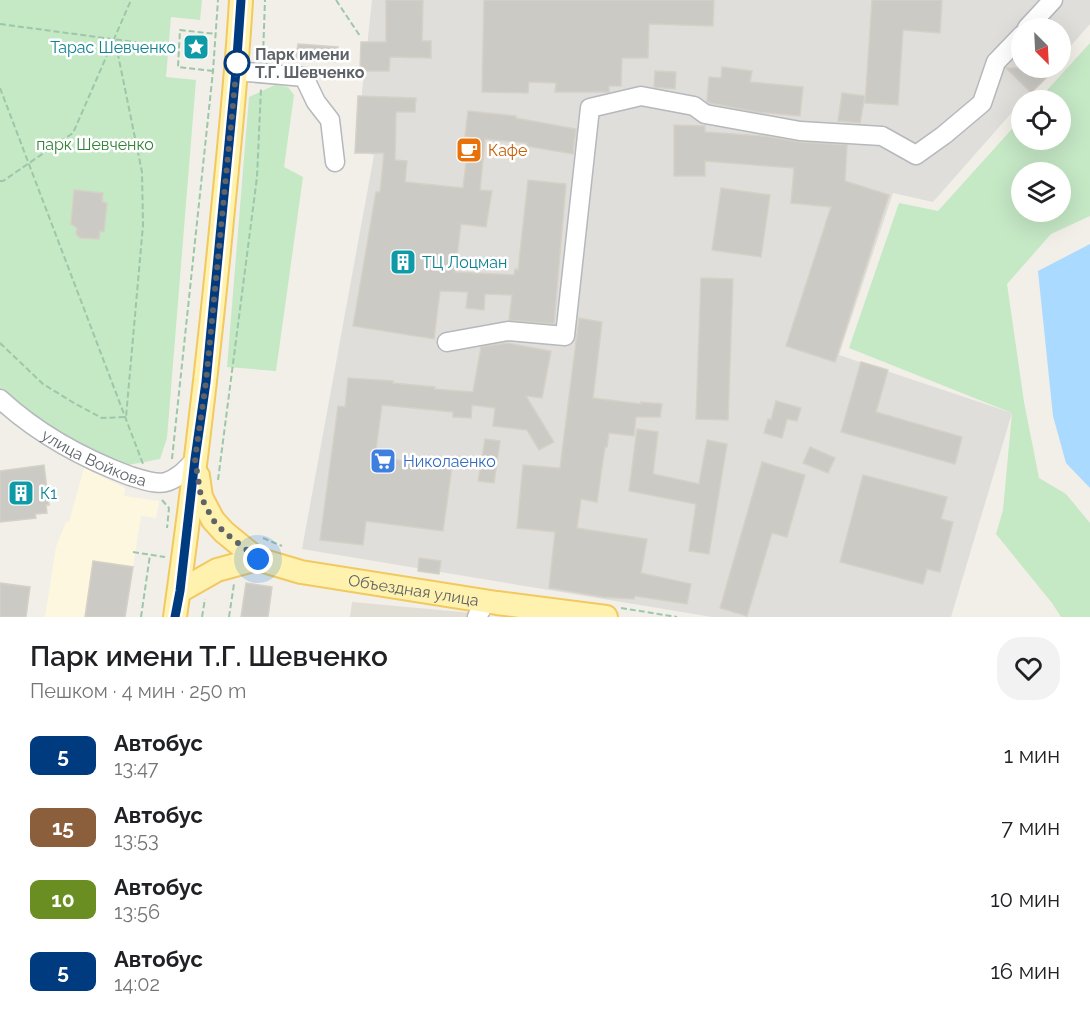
<!DOCTYPE html>
<html lang="ru">
<head>
<meta charset="utf-8">
<style>
	:root { --surface:#fff; --page:#f2f2f2; --text:#202124; --muted:#757577 }
	body { margin:0; font-family:Raleway,sans-serif; background:var(--page); color:var(--text); height:100vh; display:flex; flex-direction:column; font-size:22px; white-space:nowrap }
	* { box-sizing:border-box; margin:0 }
	p { font-size:20px; color:var(--muted) }
	.icon { flex:none; width:33px; height:33px; fill:none; stroke:currentColor; stroke-width:2; stroke-linecap:round; stroke-linejoin:round }
	.map { position:relative; height:617px; overflow:hidden }
	.sheet { display:flex; flex-direction:column; background:var(--surface); flex:1 }
	.sheet>* { flex:none }
	.badge { padding:0 12px; border-radius:9px; font-size:21px; line-height:39px }
	.needle { width:39px; rotate:156deg }
	.buttons { position:absolute; left:1011px; top:18px; display:grid; gap:12px }
	.buttons a { display:grid; place-items:center; width:60px; height:60px; border-radius:50%; background:var(--surface); box-shadow:0 6px 24px #0002; font-size:30px }
	.you { position:absolute; width:30px; height:30px; margin:-15px; border:4px solid #fff; border-radius:50%; background:#1a73e8; box-shadow:0 0 0 9px #1a73e833 }
	.map>.badge { position:absolute; translate:-50% -50%; box-shadow:0 0 0 3px #fff }
	.round { display:grid; place-items:center; flex:none; width:63px; height:63px; border-radius:24px; background:var(--page) }
	.summary { display:flex; align-items:center; justify-content:space-between; height:102px; padding:0 30px }
	h1 { font-size:28px; font-weight:600; line-height:45px }
	ul { padding:0; list-style:none }
	li { display:flex; align-items:center; gap:18px; height:72px; padding:0 30px }
	li div { flex:1 }
	li b { display:block; font-size:22px }
	li em { font-style:normal }
	li .badge { min-width:66px; font-weight:700; text-align:center }
	.map>svg:first-child { display:block }
	.commercial { fill:#fef7e0 }
	.industrial { fill:#e0deda }
	.education { fill:#e1ded6 }
	.green { fill:#c5e8c5; fill-rule:evenodd }
	.water { fill:#aadaff }
	.building { fill:#cccac5; stroke:#d6d1c6; stroke-width:1.5 }
	.lines { fill:none; stroke-linecap:round; stroke-linejoin:round }
	.minor-casing { stroke:#b5b8bc; stroke-width:21 }
	.major-casing { stroke:#f2c960; stroke-width:26 }
	.path { stroke:#9cc7a9; stroke-width:2; stroke-dasharray:6 3; stroke-linecap:butt }
	.minor { stroke:#fff; stroke-width:18 }
	.major { stroke:#fff2af; stroke-width:22 }
	.line-casing { stroke:#fff; stroke-width:14 }
	.line { stroke:#003b80; stroke-width:9 }
	.walk { stroke:#5f6368; stroke-width:6; stroke-dasharray:0 10.8 }
	.stop-dot { fill:#fff; stroke:#003b80; stroke-width:3 }
	.labels { text-anchor:middle; stroke-width:5; stroke-linejoin:round; paint-order:stroke }
	.culture-label { font-size:16px; fill:#0d838f; stroke:#fff; text-anchor:start }
	.stop-label { font-size:16px; font-weight:bold; fill:#5f6368; stroke:#fff; text-anchor:start }
	.park-label { font-size:16px; fill:#348238; stroke:#fff }
	.food-label { font-size:16px; fill:#c56008; stroke:#fff; text-anchor:start }
	.street-label { font-size:16px; fill:#5f6368; stroke:#fff }
	.shop-label { font-size:16px; fill:#366cbe; stroke:#fff; text-anchor:start }
</style>
</head>
<body>
<div class="map">
<svg width="1090" height="617" viewBox="0 0 1090 617">
	<rect width="100%" height="100%" fill="#f1efe8"/>
	<polygon class="commercial" points="84,468 125,488 124,496 159,501 156,518 141,516 125,617 45,617 56,547 66,522 69,522"/>
	<polygon class="industrial" points="372,0 1090,0 1090,24 1061,57 1060,28 1022,28 1022,68 1051,68 933,202 893,193 839,355 1012,413 951,617 712,617 302,549 374,155 360,152 361,102"/>
	<polygon class="education" points="352,602 473,613 475,617 350,617"/>
	<g class="green">
		<polygon points="0,0 202,0 200,20 171,17 166,77 196,80 167,438 160,459 128,465 117,462 77,445 7,397 0,390"/>
		<path d="M 1090,43 L 1090,216 L 1051,234 L 1007,284 L 1024,402 L 1039,478 L 1066,494 L 1090,523 L 1090,617 L 1061,617 L 1052,603 L 996,534 L 1003,510 L 1012,413 L 849,348 L 899,203 L 938,211 L 1021,119 L 1022,140 L 1060,140 L 1060,100 L 1038,100 ZM 1022,172 L 1060,172 L 1060,212 L 1022,212 Z"/>
		<polygon points="275,85 288,87 294,95 284,167 303,177 276,371 227,367 249,97"/>
	</g>
	<polygon class="water" points="1090,244 1090,488 1066,463 1053,416 1038,271"/>
	<g class="building">
		<polygon points="386,0 423,0 422,41 431,41 431,58 390,57 389,71 360,71 361,42 386,42"/>
		<polygon points="484,0 714,0 713,26 649,24 648,58 622,58 621,86 609,86 609,92 555,92 556,83 529,82 528,93 482,92"/>
		<polygon points="872,0 942,0 940,33 903,30 898,105 865,103"/>
		<polygon points="298,44 338,47 336,62 296,59"/>
		<polygon points="722,67 752,71 750,82 803,87 800,116 756,112 710,103 707,101 709,77 721,78"/>
		<polygon points="1006,68 1056,68 1031,93"/>
		<polygon points="655,71 676,72 675,89 654,87"/>
		<polygon points="842,93 865,96 860,123 838,121"/>
		<polygon points="358,96 416,98 415,112 396,112 395,160 407,161 405,182 463,188 469,137 465,136 468,111 516,116 516,118 576,129 573,154 526,146 527,143 485,139 480,190 492,191 486,227 461,224 455,272 514,275 515,269 518,270 528,180 566,184 554,324 509,320 512,295 485,294 484,310 466,308 468,292 440,291 434,339 353,326 376,192 380,192 384,153 355,153"/>
		<polygon points="674,125 705,126 705,132 765,136 799,142 847,145 845,181 889,195 835,362 786,346 831,207 791,203 794,168 705,161 705,176 674,176"/>
		<polygon points="721,188 770,195 761,257 712,250"/>
		<polygon points="74,190 103,193 102,202 107,203 104,232 100,231 99,239 80,238 76,234 77,228 71,224"/>
		<polygon points="701,278 733,279 728,420 696,419"/>
		<polygon points="579,318 602,322 593,398 641,404 641,402 662,404 660,417 636,417 634,436 609,433 607,447 605,447 597,502 581,499 577,528 647,539 641,573 691,584 687,604 635,596 634,599 603,597 549,588 555,532 517,528 523,465 560,468"/>
		<polygon points="507,343 551,351 542,398 526,396 554,442 539,450 527,430 493,426 495,408 472,405 471,418 453,417 453,412 382,405 375,457 452,467 443,531 366,521 363,545 320,540 338,406 345,407 348,378 393,381 393,383 435,387 434,389 473,392 481,347"/>
		<polygon points="861,362 888,370 876,412 962,437 955,464 841,432"/>
		<polygon points="776,401 801,408 797,421 787,419 782,438 764,433 768,419 771,420"/>
		<polygon points="637,429 658,432 653,474 699,484 707,440 727,444 709,554 689,551 696,504 629,491"/>
		<polygon points="485,439 500,441 494,483 478,481"/>
		<polygon points="810,447 835,458 828,473 803,463"/>
		<polygon points="762,462 805,475 787,537 772,533 747,616 720,608"/>
		<polygon points="44,465 49,505 46,505 47,513 35,514 36,518 0,522 0,471"/>
		<polygon points="863,475 947,497 941,519 953,522 940,572 927,569 923,584 840,562"/>
		<polygon points="419,558 441,561 439,574 418,571"/>
		<polygon points="93,561 133,567 125,617 85,617"/>
		<polygon points="0,583 30,587 26,617 0,617"/>
		<polygon points="246,583 272,587 268,617 241,617"/>
	</g>
	<g class="lines">
		<g class="minor-casing">
			<g id="minor">
				<polyline points="1027,28 1053,0"/>
				<polyline points="236,71 304,77 316,102 330,120 335,162"/>
				<polyline points="447,342 508,331 565,336 590,108 641,96 694,106 705,114 800,131 882,136 916,155 944,135 982,103 996,62 1022,35"/>
				<path id="s1" d="M 0,399 C 38,434 82,458 130,476 C 140,479 156,485 166,482 C 179,478 186,469 195,460"/>
				<polyline points="477,617 486,601"/>
			</g>
		</g>
		<g class="major-casing">
			<g id="major">
				<path id="s2" d="M 198,476 L 201,497 L 213,520 L 224,532 L 257,559 L 301,572 L 497,603 L 606,617"/>
				<polyline points="180,591 217,570 257,559"/>
				<path d="M 175,617 C 194,482 210,345 223,209 C 230,140 237,70 241,0"/>
			</g>
		</g>
		<g class="path">
			<polyline points="336,0 360,36"/>
			<polyline points="0,24 179,48"/>
			<polyline points="263,56 265,0"/>
			<polyline points="213,71 178,67 180,30 216,34"/>
			<polyline points="0,88 143,464"/>
			<polyline points="0,181 3,181 73,133 131,0"/>
			<polyline points="0,343 43,384 74,403 102,418 126,417 143,225 142,172 115,40"/>
			<polyline points="172,459 213,71 218,0"/>
			<polyline points="218,480 257,177 261,89"/>
			<polyline points="162,500 169,508 167,528"/>
			<polyline points="263,538 282,546"/>
			<polyline points="133,552 165,557"/>
			<polyline points="621,608 677,617"/>
			<polyline points="141,617 150,555"/>
			<polyline points="202,617 205,599"/>
			<polyline points="229,617 234,584"/>
		</g>
		<use href="#minor" class="minor"/>
		<use href="#major" class="major"/>
	</g>
	<g class="lines">
		<g class="line-casing">
			<polyline id="line" points="175,617 180,591 195,459 206,382 236,71 241,0"/>
		</g>
		<use href="#line" class="line"/>
		<polyline class="walk" points="237,63 206,382 195,459 201,497 213,520 224,532 258,559"/>
	</g>
	<defs>
		<g id="sight-square" transform="scale(1.35)"><rect x="-9" y="-9" width="18" height="18" rx="4" fill="#0f9aa8" stroke="#fff"/><path d="M0-6L1.8-2.2L6-1.7L2.9 1.2L3.7 5.4L0 3.3L-3.7 5.4L-2.9 1.2L-6-1.7L-1.8-2.2Z" fill="#fff"/></g>
		<g id="cafe-square" transform="scale(1.35)"><rect x="-9" y="-9" width="18" height="18" rx="4" fill="#e8710a" stroke="#fff"/><path d="M-5.5-4.5H6V0H3Q3 3.5 0 3.5H-2.5Q-5.5 3.5-5.5 0ZM3-3.2v2h1.7v-2ZM-6 4.5H4V6H-6Z" fill="#fff"/></g>
		<g id="building-square" transform="scale(1.35)"><rect x="-9" y="-9" width="18" height="18" rx="4" fill="#0f9aa8" stroke="#fff"/><path d="M-4-6H4V6H1V3H-1V6H-4ZM-2.5-4.3h1.7v1.8h-1.7ZM.8-4.3h1.7v1.8H.8ZM-2.5-1h1.7V.8h-1.7ZM.8-1h1.7V.8H.8Z" fill="#fff"/></g>
		<g id="supermarket-square" transform="scale(1.35)"><rect x="-9" y="-9" width="18" height="18" rx="4" fill="#3f7fe0" stroke="#fff"/><path d="M-6-5.5h2.5l.6 2H6L4.5 2H-2.5L-4.4-4H-6ZM-1.5 3.2a1.3 1.3 0 1 0 .1 0ZM3 3.2a1.3 1.3 0 1 0 .1 0Z" fill="#fff"/></g>
	</defs>
	<g fill-rule="evenodd">
		<use href="#sight-square" x="196" y="47"/>
		<use href="#cafe-square" x="469" y="150"/>
		<use href="#building-square" x="403" y="262"/>
		<use href="#supermarket-square" x="383" y="461"/>
		<use href="#building-square" x="21" y="493"/>
	</g>
	<circle class="stop-dot" cx="237" cy="63" r="12"/>
	<g class="labels">
		<g class="culture-label">
			<text x="176" y="53" text-anchor="end">Тарас Шевченко</text>
			<text x="422" y="268">ТЦ Лоцман</text>
			<text x="40" y="499">К1</text>
		</g>
		<g class="stop-label">
			<text x="255" y="60">Парк имени<tspan x="255" dy="18">Т.Г. Шевченко</tspan></text>
		</g>
		<g class="park-label">
			<text x="95" y="150">парк Шевченко</text>
		</g>
		<g class="food-label">
			<text x="488" y="156">Кафе</text>
		</g>
		<g class="street-label">
			<text dy="6" stroke="none"><textPath href="#s1" startOffset="112">улица Войкова</textPath></text>
			<text dy="6" stroke="none"><textPath href="#s2" startOffset="266">Объездная улица</textPath></text>
		</g>
		<g class="shop-label">
			<text x="403" y="467">Николаенко</text>
		</g>
	</g>
</svg>
<div class="buttons">
<a><svg class="needle" viewBox="-14 -14 28 28"><path d="M0-13l5 13h-10z" fill="#e53935"/><path d="M0 13l5-13h-10z" fill="#757577"/></svg></a>
<a><svg class="icon" aria-label="locate" viewBox="0 0 24 24"><circle cx="12" cy="12" r="6"/><path d="M12 2v4M12 18v4M2 12h4M18 12h4"/></svg></a>
<a><svg class="icon" aria-label="layers" viewBox="0 0 24 24"><path d="M12 4l9 5-9 5-9-5zM3 14l9 5 9-5"/></svg></a>
</div>
<div class="you" style="left:258px;top:559px"></div>
</div>
<section class="sheet">
<div class="summary"><div><h1>Парк имени Т.Г. Шевченко</h1><p>Пешком · 4 мин · 250 m</p></div><a class="round"><svg class="icon" aria-label="heart" viewBox="0 0 24 24"><path d="M12 20l-8-8c-3-5 5-10 8-4 3-6 11-1 8 4z"/></svg></a></div>
<ul>
<li><span class="badge" style="background:#003b80;color:#fff">5</span><div><b>Автобус</b><p>13:47</p></div><em>1 мин</em></li>
<li><span class="badge" style="background:#8b5e3c;color:#fff">15</span><div><b>Автобус</b><p>13:53</p></div><em>7 мин</em></li>
<li><span class="badge" style="background:#6b8e23;color:#fff">10</span><div><b>Автобус</b><p>13:56</p></div><em>10 мин</em></li>
<li><span class="badge" style="background:#003b80;color:#fff">5</span><div><b>Автобус</b><p>14:02</p></div><em>16 мин</em></li>
</ul>
</section>
</body>
</html>
